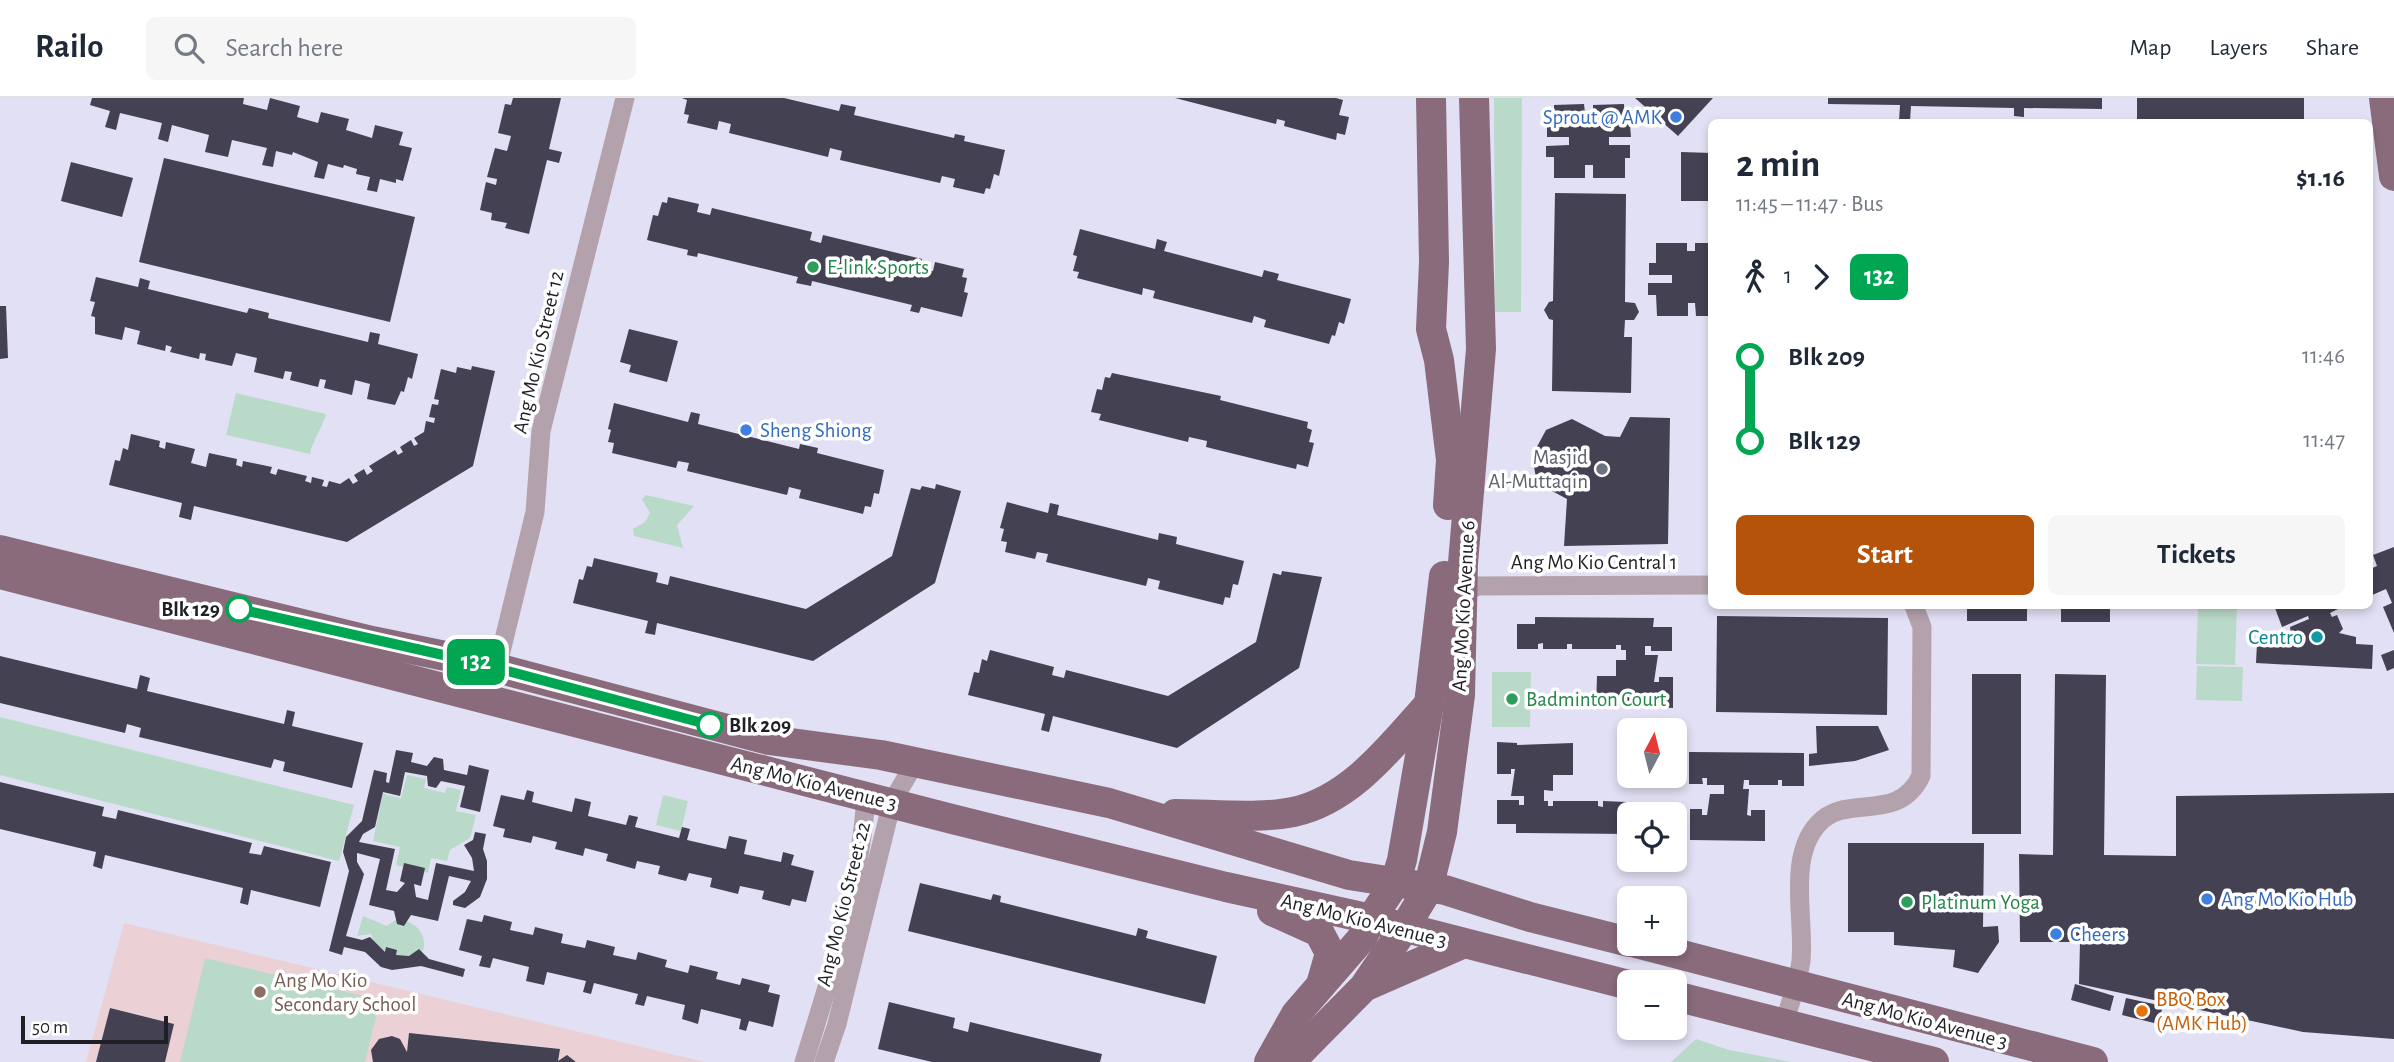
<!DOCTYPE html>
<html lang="en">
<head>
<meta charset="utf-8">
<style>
	:root { --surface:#fff; --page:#f6f6f7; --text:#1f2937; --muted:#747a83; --line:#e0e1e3; --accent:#b45309 }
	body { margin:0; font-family:"Alegreya Sans",sans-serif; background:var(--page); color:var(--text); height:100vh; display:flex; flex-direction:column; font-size:26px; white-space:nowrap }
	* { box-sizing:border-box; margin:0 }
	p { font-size:23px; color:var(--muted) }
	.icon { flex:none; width:38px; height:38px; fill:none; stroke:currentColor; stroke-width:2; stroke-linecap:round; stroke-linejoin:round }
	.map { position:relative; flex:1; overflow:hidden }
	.side { position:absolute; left:1708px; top:21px; width:665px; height:490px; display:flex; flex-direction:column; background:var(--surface); border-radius:10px; box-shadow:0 4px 10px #0003 }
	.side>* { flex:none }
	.badge { padding:0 14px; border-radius:10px; font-size:24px; line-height:46px }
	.needle { width:46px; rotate:7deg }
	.fabs { position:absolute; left:1617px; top:620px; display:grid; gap:14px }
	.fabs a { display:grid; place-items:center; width:70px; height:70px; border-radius:10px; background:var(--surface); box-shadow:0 4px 10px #0003; font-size:35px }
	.scale { position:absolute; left:21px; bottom:18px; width:147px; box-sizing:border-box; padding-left:7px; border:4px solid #201f26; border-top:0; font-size:19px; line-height:24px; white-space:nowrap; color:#201f26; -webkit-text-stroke:5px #fff; paint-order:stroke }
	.map>.badge { position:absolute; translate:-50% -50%; box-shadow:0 0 0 4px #fff }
	.legs { display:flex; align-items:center; gap:10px; height:77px; padding:0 28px; font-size:23px }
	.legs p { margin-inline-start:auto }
	.summary { display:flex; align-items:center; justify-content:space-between; height:119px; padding:0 28px }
	h1 { font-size:38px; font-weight:600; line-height:52px }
	.button { display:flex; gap:14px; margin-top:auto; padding:14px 28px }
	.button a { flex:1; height:80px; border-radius:10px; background:var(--accent); color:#fff; font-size:28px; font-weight:600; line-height:80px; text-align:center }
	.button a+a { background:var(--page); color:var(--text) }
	ul { padding:0 28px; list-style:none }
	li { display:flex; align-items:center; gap:24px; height:84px; font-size:26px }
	li i { display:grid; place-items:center; width:10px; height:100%; margin:0 9px; background:currentColor }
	li i::after { content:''; width:18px; height:18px; margin:-9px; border:5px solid; border-radius:50%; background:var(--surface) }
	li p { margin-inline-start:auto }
	li:first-child i { background:linear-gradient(#0000 50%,currentColor 0) }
	li:last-child i { background:linear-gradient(currentColor 50%,#0000 0) }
	header { display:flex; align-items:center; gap:42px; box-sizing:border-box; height:98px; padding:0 35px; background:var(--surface); border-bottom:2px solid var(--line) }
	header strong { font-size:33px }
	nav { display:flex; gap:38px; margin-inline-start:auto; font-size:24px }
	.search { width:490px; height:63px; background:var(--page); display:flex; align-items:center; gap:18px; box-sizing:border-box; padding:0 24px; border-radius:10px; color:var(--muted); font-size:26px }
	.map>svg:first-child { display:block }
	.education { fill:#ebd1d6 }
	.green { fill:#badac9 }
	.building { fill:#434152 }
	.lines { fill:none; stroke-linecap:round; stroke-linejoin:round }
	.minor { stroke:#b3a2ab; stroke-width:19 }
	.primary { stroke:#896b7c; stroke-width:30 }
	.line-1-casing { stroke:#fff; stroke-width:16 }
	.line-1 { stroke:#00a651; stroke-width:10 }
	.shop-dot { fill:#3f7fe0; stroke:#fff; stroke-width:2.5 }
	.leisure-dot { fill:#2e9e5b; stroke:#fff; stroke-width:2.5 }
	.worship-dot { fill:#6b7280; stroke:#fff; stroke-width:2.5 }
	.stop-1-dot { fill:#fff; stroke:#00a651; stroke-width:3.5 }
	.culture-dot { fill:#0f9aa8; stroke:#fff; stroke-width:2.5 }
	.education-dot { fill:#8d6e63; stroke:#fff; stroke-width:2.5 }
	.food-dot { fill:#e8710a; stroke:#fff; stroke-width:2.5 }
	.labels { text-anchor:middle; stroke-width:7; stroke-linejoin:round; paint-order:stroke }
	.shop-label { font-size:21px; fill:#366cbe; stroke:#fff; text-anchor:start }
	.leisure-label { font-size:21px; fill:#27864d; stroke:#fff; text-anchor:start }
	.street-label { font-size:21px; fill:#201f26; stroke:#fff }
	.worship-label { font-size:21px; fill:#5b616d; stroke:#fff; text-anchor:end }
	.stop-label { font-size:21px; font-weight:bold; fill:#201f26; stroke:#fff; text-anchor:end }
	.culture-label { font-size:21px; fill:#0d838f; stroke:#fff; text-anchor:end }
	.education-label { font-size:21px; fill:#785e54; stroke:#fff; text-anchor:start }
	.food-label { font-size:21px; fill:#c56008; stroke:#fff; text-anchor:start }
</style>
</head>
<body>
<header>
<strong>Railo</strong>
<div class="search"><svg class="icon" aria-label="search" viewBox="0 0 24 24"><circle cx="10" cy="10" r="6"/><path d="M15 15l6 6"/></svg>Search here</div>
<nav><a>Map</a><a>Layers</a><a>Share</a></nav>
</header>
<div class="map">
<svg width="2394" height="964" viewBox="0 0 2394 964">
	<rect width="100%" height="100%" fill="#e2e0f4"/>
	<polygon class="education" points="124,825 705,964 86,964"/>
	<g class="green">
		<polygon points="1494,0 1522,0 1521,214 1495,214"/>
		<path d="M 236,295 L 326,316 C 322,331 313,341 310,356 L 226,337 Z"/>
		<polygon points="646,397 694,408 677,427 683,450 634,438 633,431 645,424 650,415 642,401"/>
		<polygon points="2198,508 2237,508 2235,567 2196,566"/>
		<polygon points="2197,568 2243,569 2242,603 2196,602"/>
		<polygon points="1492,574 1531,574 1530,629 1492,629"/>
		<polygon points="0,619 354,707 339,763 0,677"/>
		<polygon points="1626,634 1629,634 1629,677 1675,677 1675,635 1677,635 1677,686 1625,685"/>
		<polygon points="407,677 426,681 424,690 445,695 447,689 461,692 456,713 476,717 470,740 450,752 447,763 431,760 428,775 396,767 400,749 373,743 383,696 401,700"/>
		<polygon points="663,697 688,703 681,733 656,727"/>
		<path d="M 363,818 L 387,828 L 397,821 C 414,823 426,833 424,851 C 409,868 376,857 371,836 L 357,838 Z"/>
		<polygon points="205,860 380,902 365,964 180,964"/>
		<polygon points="1696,941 1729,952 1791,964 1671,964"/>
	</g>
	<g class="building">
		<polygon points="92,0 244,0 243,6 267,12 270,0 300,8 297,19 318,25 321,14 349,21 346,32 372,40 375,27 403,34 399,47 412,50 403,83 396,81 396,85 380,81 377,94 367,92 370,79 356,76 357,71 344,67 343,70 328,66 324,81 314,79 318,64 293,54 292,57 276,53 273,69 262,67 267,50 232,42 228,59 205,54 209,37 172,27 168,44 158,41 162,25 120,15 116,32 105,29 110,13 90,7"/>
		<polygon points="513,0 561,0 549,51 562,54 559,65 547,62 529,136 505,130 507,125 491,122 492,115 480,112 486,84 496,87 497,81 487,79 495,50 507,53 511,38 498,35 505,6 511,7"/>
		<polygon points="682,0 784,0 839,13 841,6 856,9 854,17 954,40 955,36 965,38 964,43 1005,52 999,78 994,76 990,91 986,90 984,96 953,89 955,81 942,78 940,85 840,62 842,53 830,50 828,59 729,35 731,26 719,23 717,32 687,25 689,17 684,16 687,2"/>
		<polygon points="1175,0 1336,0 1343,2 1339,17 1349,19 1345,37 1337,35 1336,42 1284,28 1285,23 1277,21 1276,26"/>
		<polygon points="1635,0 1713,0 1678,38"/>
		<polygon points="1828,0 2102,0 2102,11 2024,10 2024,19 2014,18 2014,10 1911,8 1910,23 1899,23 1900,7 1828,6"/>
		<rect x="2137" y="0" width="167" height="24"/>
		<polygon points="1584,6 1585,15 1593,15 1593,7 1624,6 1625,26 1630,27 1631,39 1609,39 1609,47 1630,47 1630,60 1625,60 1625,80 1593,80 1593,67 1585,67 1585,80 1554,80 1554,59 1546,59 1546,48 1569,47 1569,39 1547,39 1547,27 1554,27 1554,7"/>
		<polygon points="1681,54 1712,55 1712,103 1681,103"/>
		<polygon points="164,60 415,119 390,224 139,164"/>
		<polygon points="71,64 133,80 122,119 61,103"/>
		<polygon points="1555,95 1626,96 1625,204 1635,205 1639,214 1634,222 1625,222 1624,239 1632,239 1631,295 1552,293 1553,222 1549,221 1544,212 1549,204 1553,203"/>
		<polygon points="668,99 699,106 697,114 710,117 712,110 812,134 810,142 821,145 823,137 922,161 920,170 933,173 935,164 964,171 962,179 967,180 964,194 968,195 962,219 921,209 919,215 910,213 912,207 812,183 811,188 796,185 798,179 698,155 697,159 687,157 688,152 647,142 653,117 658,118 662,104 667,105"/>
		<polygon points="1080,131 1155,151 1157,141 1167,144 1164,153 1262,179 1264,172 1279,176 1277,182 1351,201 1344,226 1339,224 1335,238 1332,237 1329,246 1264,229 1266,222 1254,218 1252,225 1153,200 1155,193 1143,190 1142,197 1077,180 1079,174 1073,173 1077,158 1073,157"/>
		<polygon points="1656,145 1687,145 1687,153 1695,153 1695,145 1712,145 1712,218 1696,218 1695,205 1688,205 1688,218 1657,218 1656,197 1648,197 1648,185 1672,185 1672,177 1649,177 1649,165 1656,165"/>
		<polygon points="96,179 138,189 140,180 150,183 148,191 247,215 249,210 269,215 268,220 368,244 370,234 380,236 378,246 418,256 412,281 408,279 404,294 401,293 395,307 367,301 370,286 355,282 352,297 324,290 326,282 320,281 318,289 290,282 292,274 285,273 283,281 254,274 257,260 236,255 232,268 205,262 206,256 200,255 199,261 170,254 172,249 166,247 165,253 137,246 140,233 125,229 122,242 95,236 95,219 91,218 95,204 90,203"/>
		<polygon points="0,208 6,208 8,260 0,261"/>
		<polygon points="629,231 678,243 667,284 629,274 631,267 620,264"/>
		<polygon points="472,268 495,273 473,368 347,444 194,408 191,422 179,419 182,405 109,387 115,362 120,363 123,350 128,352 131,336 160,343 159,349 165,351 166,344 195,351 191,365 206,369 209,355 237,361 236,367 242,369 243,363 272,369 270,375 276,377 278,371 307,378 305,383 311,385 312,379 324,382 322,388 327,389 329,383 340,386 349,380 353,386 358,383 354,377 364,371 367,377 373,373 369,368 395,352 398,357 403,354 400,349 411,342 414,348 418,346 414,340 424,334 426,323 434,325 435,320 429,319 432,306 438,307 439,302 434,301 441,271 456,275 457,269 471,272"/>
		<polygon points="1112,275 1221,298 1220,302 1308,324 1307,330 1312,332 1309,344 1314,345 1308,369 1297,366 1296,371 1206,349 1207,343 1189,339 1188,344 1099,322 1101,316 1091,314 1097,291 1102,292 1105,279 1110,280"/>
		<polygon points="614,305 688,324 691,314 700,316 698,326 799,351 800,346 818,350 817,355 884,372 879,396 874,395 871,409 865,408 863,416 799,400 801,392 789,389 787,397 687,373 689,365 678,363 676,370 612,355 614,345 608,344 611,332 608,331"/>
		<polygon points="1630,319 1670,320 1668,446 1564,448 1567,401 1537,385 1532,358 1546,332 1572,321 1605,338 1620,339"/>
		<polygon points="936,386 961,393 935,485 813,563 657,525 655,537 645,535 648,523 573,505 579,481 583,482 587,468 592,469 594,460 658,475 656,484 668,487 670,478 806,511 892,458 911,390 920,392 922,388 935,391"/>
		<polygon points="1007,404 1048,415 1050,405 1059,407 1057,417 1158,442 1159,435 1177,439 1176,446 1244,463 1238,487 1233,486 1230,500 1225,499 1223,507 1158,491 1160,483 1148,480 1146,488 1046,464 1048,456 1037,454 1035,461 1005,454 1007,444 1001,443 1004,431 1000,430"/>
		<polygon points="2394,449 2394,535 2383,509 2392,505 2386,491 2370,498 2370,471 2377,468 2373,457"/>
		<polygon points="1282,473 1322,479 1299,570 1177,650 1053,618 1049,634 1041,632 1045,616 968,597 974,574 979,575 982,561 987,563 990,552 1054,569 1052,577 1064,580 1066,572 1168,598 1256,544 1273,475 1281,477"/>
		<rect x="1967" y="508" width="60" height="15"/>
		<rect x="2061" y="508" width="49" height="16"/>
		<polygon points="2281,508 2338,508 2340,510 2330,515 2332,519 2337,517 2343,531 2339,535 2356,539 2356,546 2373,547 2372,571 2256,565 2257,545 2274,546 2274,539 2291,536 2290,529 2309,521 2308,518 2282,529 2275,510"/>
		<polygon points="1717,518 1888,520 1887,617 1716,614"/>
		<polygon points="1535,519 1654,520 1653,529 1672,529 1672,553 1651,553 1651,548 1645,548 1645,557 1658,557 1654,584 1659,584 1659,579 1673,579 1673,610 1616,607 1616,610 1596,610 1597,578 1616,578 1616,562 1626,562 1626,552 1621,552 1621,547 1616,547 1616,551 1572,551 1572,546 1567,546 1567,551 1543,551 1543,545 1538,546 1538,551 1517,551 1517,526 1535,526"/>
		<polygon points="2394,552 2394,570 2387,573 2381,557"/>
		<polygon points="0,558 137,591 140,577 150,580 147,593 284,626 287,612 295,614 292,628 363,645 352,690 283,673 285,664 274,661 271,670 139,639 141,630 127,626 125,635 0,605"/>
		<rect x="1972" y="576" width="49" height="160"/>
		<polygon points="2055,576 2106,577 2104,757 2176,758 2176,698 2394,695 2394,941 2303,934 2079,886 2080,844 2020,844 2019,756 2053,757"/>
		<polygon points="1816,628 1878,628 1889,652 1855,663 1809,668 1809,656 1817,655"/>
		<polygon points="1497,644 1517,645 1517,647 1573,645 1573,677 1553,677 1553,693 1544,692 1544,703 1548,703 1548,708 1553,708 1553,703 1598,703 1598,708 1603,709 1603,703 1626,704 1626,709 1632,709 1632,704 1653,704 1653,716 1629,716 1629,736 1516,735 1516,726 1497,726 1497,702 1519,702 1519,707 1524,707 1524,698 1511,698 1515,671 1511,671 1511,676 1497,676"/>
		<polygon points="396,652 413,655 411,664 427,668 434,659 443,661 444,672 467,677 469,667 489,672 480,714 460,709 465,688 441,683 436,690 428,688 427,678 405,674 400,698 383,694 375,729 363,736 359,744 395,751 386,792 397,794 405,785 400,783 404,765 425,770 421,788 414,786 416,799 428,802 436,765 474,773 472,760 464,747 473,742 475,734 486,736 483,751 487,763 487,781 480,799 465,810 453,807 453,803 465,794 471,783 449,778 438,823 411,817 404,828 397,826 394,813 369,807 380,761 357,755 357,764 364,776 346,838 362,842 370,839 385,854 386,849 397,852 396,857 409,858 419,851 429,861 465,871 463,879 421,868 392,872 381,869 365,854 344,849 342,857 329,853 349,773 343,754 346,739 362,723 374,672 387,675 386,684 389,685"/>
		<polygon points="1689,654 1804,655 1804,688 1782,688 1782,682 1778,682 1778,687 1749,687 1749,682 1744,682 1743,691 1749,691 1747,717 1751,718 1751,712 1765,712 1765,743 1690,742 1690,711 1702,711 1702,717 1707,717 1710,696 1724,696 1724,687 1707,687 1707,680 1702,680 1703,686 1689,686"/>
		<polygon points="0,684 104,709 102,718 116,721 118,712 252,745 249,755 261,757 264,748 331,764 320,809 251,792 248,807 240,805 243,790 105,757 102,771 93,768 96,754 0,731"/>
		<polygon points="527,692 534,694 532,704 572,714 575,700 591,704 588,718 626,727 629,717 638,719 635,729 679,740 682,729 690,731 687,742 726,751 729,738 747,742 744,756 781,764 783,754 794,757 791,767 814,773 806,804 792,801 790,808 762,801 764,793 740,788 738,796 710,789 712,780 689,775 686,783 658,776 660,768 637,763 635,771 606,763 608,756 585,750 583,758 555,751 557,744 533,738 531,745 503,739 505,731 493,728 501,697 524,702"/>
		<polygon points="1848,745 1984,745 1983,829 1998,828 1999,844 1978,875 1953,869 1955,852 1894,847 1894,834 1848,834"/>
		<polygon points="920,785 991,802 993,796 1001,798 1000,804 1136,838 1138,830 1148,833 1146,840 1217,858 1205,906 908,833"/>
		<polygon points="484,817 512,824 510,832 533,837 535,829 563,836 561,845 585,850 587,842 615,849 613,857 636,862 638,854 667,862 665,869 688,875 690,867 718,874 716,881 740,887 742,880 770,887 768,894 780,897 773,929 749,923 746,933 739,931 741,921 701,911 698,926 682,921 685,907 647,898 644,908 635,906 638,896 594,885 591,896 583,894 586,883 547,874 544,887 526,883 529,869 493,860 490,870 479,868 482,858 459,852 467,821 482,824"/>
		<polygon points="2075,886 2114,898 2110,913 2071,902"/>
		<polygon points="2126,900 2163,908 2158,926 2122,917"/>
		<polygon points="889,904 955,920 953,930 968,934 970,924 1102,956 1100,964 932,964 878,951"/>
		<polygon points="110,910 174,926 165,964 96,964"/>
		<polygon points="409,935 560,951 558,963 567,957 576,964 373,964 371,952 379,941 392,938 400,941 407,954"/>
	</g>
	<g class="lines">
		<g class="minor">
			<polyline points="1461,498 1477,488 1712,487"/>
			<polyline points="489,603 535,414 541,333 625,0"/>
			<path d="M 1784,926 C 1790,905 1798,884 1801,863 C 1805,821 1787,760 1818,726 C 1847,694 1897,727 1921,678 L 1922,529 L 1914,508"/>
			<path d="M 804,964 C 831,878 860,789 866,699"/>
			<polyline points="824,964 837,926 892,704 916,663"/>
		</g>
		<g class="primary">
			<polyline points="1431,0 1434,164 1431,231 1439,262 1451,362 1448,407"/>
			<polyline points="2384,0 2394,78"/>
			<polyline points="0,452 372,543 470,563 769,642 881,657 1109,705 1349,777 1445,792 1530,819 1629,844"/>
			<polyline points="0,476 952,721 1226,789 1371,821 1629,887"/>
			<path d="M 1175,716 C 1210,716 1261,721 1293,714 C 1351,702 1392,647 1429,606"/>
			<polyline points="1272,813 1319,834 1330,855 1322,883"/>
			<polyline points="1636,845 2093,964"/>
			<polyline points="1366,888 1462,846"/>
			<polyline points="1675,898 1934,964"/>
			<polyline points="1269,964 1296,916 1362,840 1371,821 1395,785 1402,762 1429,606 1444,478"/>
			<polyline points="1290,964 1364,889 1403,832 1428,791 1442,734 1460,597 1463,465 1481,251 1474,0"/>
		</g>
	</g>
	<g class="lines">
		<g class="line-1-casing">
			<polyline id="line-1" points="239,511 470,563 710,627"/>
		</g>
		<use href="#line-1" class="line-1"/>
	</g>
	<g class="shop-dot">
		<circle cx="1676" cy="19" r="7"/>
		<circle cx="746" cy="332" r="7"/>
		<circle cx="2207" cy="801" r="7"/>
		<circle cx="2056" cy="836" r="7"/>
	</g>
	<g class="leisure-dot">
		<circle cx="813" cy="169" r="7"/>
		<circle cx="1512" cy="601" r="7"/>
		<circle cx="1907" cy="804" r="7"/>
	</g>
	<circle class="worship-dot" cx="1602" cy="371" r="7"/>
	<g class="stop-1-dot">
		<circle cx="239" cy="511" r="12"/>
		<circle cx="710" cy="627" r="12"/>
	</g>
	<circle class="culture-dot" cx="2317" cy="539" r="7"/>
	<circle class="education-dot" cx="260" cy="894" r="7"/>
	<circle class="food-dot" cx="2142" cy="913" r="7"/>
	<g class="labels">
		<g class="shop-label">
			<text x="1662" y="26" text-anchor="end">Sprout @ AMK</text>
			<text x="760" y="339">Sheng Shiong</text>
			<text x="2221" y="808">Ang Mo Kio Hub</text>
			<text x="2070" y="843">Cheers</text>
		</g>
		<g class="leisure-label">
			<text x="827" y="176">E-link Sports</text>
			<text x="1526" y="608">Badminton Court</text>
			<text x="1921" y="811">Platinum Yoga</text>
		</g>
		<g class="street-label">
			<text transform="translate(538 254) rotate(-77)" y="7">Ang Mo Kio Street 12</text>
			<text x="1594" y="471">Ang Mo Kio Central 1</text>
			<text transform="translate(1463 508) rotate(-87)" y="7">Ang Mo Kio Avenue 6</text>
			<text transform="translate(814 685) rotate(14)" y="7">Ang Mo Kio Avenue 3</text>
			<text transform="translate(843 806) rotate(-76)" y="7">Ang Mo Kio Street 22</text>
			<text transform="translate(1364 822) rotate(14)" y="7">Ang Mo Kio Avenue 3</text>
			<text transform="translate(1925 922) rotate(15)" y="7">Ang Mo Kio Avenue 3</text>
		</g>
		<g class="worship-label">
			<text x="1588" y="366">Masjid<tspan x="1588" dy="24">Al-Muttaqin</tspan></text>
		</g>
		<g class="stop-label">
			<text x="220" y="518">Blk 129</text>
			<text x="729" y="634" text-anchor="start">Blk 209</text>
		</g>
		<g class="culture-label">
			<text x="2303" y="546">Centro</text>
		</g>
		<g class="education-label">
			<text x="274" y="889">Ang Mo Kio<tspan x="274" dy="24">Secondary School</tspan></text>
		</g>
		<g class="food-label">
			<text x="2156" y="908">BBQ Box<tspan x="2156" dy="24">(AMK Hub)</tspan></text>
		</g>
	</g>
</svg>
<div class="fabs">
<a><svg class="needle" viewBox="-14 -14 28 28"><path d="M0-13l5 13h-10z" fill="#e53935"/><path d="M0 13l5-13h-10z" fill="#747a83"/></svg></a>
<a><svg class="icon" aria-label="locate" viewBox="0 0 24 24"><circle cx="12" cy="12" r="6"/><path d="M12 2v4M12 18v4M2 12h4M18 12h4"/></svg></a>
<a>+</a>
<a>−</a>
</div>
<div class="scale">50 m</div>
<b class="badge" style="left:476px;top:564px;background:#00a651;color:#fff">132</b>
<section class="side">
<div class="summary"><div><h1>2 min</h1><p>11:45 – 11:47 · Bus</p></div><b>$1.16</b></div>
<div class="legs"><svg class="icon" aria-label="walk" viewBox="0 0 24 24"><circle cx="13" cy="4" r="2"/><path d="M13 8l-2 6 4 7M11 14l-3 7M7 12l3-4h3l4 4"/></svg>1<svg class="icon" aria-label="forward" viewBox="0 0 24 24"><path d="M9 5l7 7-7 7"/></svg><b class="badge" style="background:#00a651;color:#fff">132</b></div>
<ul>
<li><i style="color:#00a651"></i><b>Blk 209</b><p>11:46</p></li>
<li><i style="color:#00a651"></i><b>Blk 129</b><p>11:47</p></li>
</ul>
<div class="button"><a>Start</a><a>Tickets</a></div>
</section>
</div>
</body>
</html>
